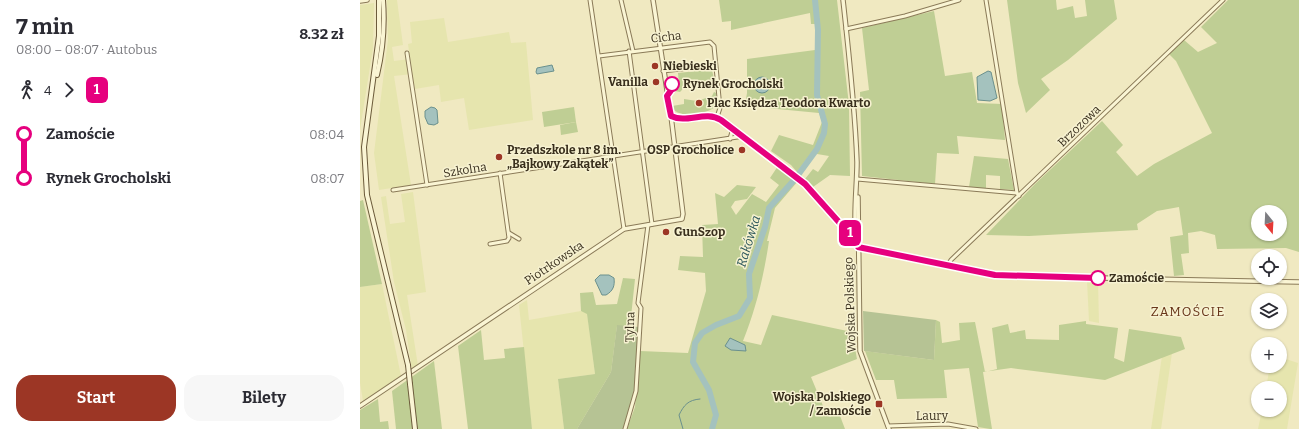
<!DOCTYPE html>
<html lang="pl">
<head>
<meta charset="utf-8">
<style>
	:root { --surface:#fff; --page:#f7f7f7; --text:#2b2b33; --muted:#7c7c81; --accent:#9c3625 }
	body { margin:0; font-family:Bitter,serif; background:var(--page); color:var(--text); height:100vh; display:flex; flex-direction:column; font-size:15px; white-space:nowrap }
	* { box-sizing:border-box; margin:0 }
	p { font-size:13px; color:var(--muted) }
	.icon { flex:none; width:22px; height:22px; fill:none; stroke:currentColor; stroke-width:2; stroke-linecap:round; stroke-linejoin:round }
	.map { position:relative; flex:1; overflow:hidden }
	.details { display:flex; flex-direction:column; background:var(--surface); width:360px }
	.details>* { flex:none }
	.badge { padding:0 8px; border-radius:6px; font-size:14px; line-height:26px }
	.needle { width:26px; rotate:162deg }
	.tools { position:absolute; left:891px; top:205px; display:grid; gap:8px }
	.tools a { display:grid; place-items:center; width:36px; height:36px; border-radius:50%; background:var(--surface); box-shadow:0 1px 3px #0004; font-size:20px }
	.map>.badge { position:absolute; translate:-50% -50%; box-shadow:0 0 0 2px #fff }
	.legs { display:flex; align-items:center; gap:6px; height:44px; padding:0 16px; font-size:13px }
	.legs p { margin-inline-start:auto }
	.summary { display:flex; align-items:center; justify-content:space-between; height:68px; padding:0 16px }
	h1 { font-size:22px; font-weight:700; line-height:30px }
	.button { display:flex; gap:8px; margin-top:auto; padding:8px 16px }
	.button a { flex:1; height:46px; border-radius:16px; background:var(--accent); color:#fff; font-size:16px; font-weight:700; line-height:46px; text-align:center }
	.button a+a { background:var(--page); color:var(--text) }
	ul { padding:0 16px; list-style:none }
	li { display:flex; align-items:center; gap:14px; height:44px; font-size:15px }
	li i { display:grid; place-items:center; width:6px; height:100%; margin:0 5px; background:currentColor }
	li i::after { content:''; width:10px; height:10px; margin:-5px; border:3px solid; border-radius:50%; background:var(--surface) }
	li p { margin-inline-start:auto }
	li:first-child i { background:linear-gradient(#0000 50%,currentColor 0) }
	li:last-child i { background:linear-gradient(currentColor 50%,#0000 0) }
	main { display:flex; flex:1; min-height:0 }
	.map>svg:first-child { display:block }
	.farmland { fill:#e6e5ae }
	.green { fill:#bfce94; fill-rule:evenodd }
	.cemetery { fill:#b6c394 }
	.water { fill:#a4c2be; stroke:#6a908d }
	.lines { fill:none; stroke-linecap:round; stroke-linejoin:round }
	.stream { stroke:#6a908d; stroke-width:1 }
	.river { stroke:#a4c2be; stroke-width:6 }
	.minor-casing { stroke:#8a7a58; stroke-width:5 }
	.tertiary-casing { stroke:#8a7a58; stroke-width:5.5 }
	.secondary-casing { stroke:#6c5b3b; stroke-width:6 }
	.minor { stroke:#faf5d4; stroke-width:3 }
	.tertiary { stroke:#faf5d4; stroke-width:3.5 }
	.secondary { stroke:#faf5d4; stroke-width:4 }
	.secondary-bridge-casing { stroke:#6c5b3b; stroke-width:6; stroke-linecap:butt }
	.secondary-bridge { stroke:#faf5d4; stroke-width:4 }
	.line-1-casing { stroke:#fff; stroke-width:9 }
	.line-1 { stroke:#e6007e; stroke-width:6 }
	.poi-dot { fill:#9c3625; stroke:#f7f2d1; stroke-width:1.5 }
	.stop-1-dot { fill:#fff; stroke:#e6007e; stroke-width:2 }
	.labels { text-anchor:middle; stroke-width:3; stroke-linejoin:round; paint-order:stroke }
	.street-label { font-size:12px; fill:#392f1d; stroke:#f7f2d1 }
	.poi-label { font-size:12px; font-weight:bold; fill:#392f1d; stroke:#f7f2d1; text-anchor:start }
	.stop-label { font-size:12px; font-weight:bold; fill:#392f1d; stroke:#f7f2d1; text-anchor:start }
	.water-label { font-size:13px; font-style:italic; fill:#2b565a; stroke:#f7f2d1 }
	.neighbourhood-label { font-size:13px; letter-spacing:1px; fill:#68361a; stroke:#f7f2d1 }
</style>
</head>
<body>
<main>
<section class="details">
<div class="summary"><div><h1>7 min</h1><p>08:00 – 08:07 · Autobus</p></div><b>8.32 zł</b></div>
<div class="legs"><svg class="icon" aria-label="walk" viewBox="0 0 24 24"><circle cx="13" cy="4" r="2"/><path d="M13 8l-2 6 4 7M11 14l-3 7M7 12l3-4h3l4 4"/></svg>4<svg class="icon" aria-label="forward" viewBox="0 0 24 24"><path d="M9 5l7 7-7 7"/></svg><b class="badge" style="background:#e6007e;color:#fff">1</b></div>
<ul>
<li><i style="color:#e6007e"></i><b>Zamoście</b><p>08:04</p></li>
<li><i style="color:#e6007e"></i><b>Rynek Grocholski</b><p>08:07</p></li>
</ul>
<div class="button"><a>Start</a><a>Bilety</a></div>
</section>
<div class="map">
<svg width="939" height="429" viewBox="0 0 939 429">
	<rect width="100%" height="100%" fill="#f0e9c1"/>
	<g class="farmland">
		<polygon points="27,0 37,0 43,45 32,47 34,61 50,59 48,44 52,43 50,22 84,18 88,42 149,32 151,43 166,42 173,120 109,130 104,98 81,102 79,85 55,89 52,74 34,76 51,185 19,190 14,153 28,40"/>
		<polygon points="14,3 13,48 0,130 0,5"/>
		<polygon points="53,192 66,292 47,295 58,366 52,370 46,330 34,282 21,197 26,196 30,224 45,222 41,194"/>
		<polygon points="727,281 738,281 739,323 729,321"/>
		<polygon points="22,284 41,376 3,401 0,383 0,287"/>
		<polygon points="167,300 169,320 221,311 227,313 235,374 198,379 204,429 172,429 159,305"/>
		<polygon points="812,353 801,429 791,429 802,356"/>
		<polygon points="920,357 938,363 927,429 898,429 902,410 920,410 920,388 906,388 910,366 920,366"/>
	</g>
	<g class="green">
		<polygon points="359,0 477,0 489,105 490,176 470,175 453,187 445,179 453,169 458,172 469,156 451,153 437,172 431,165 411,151 419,135 453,145 462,122 459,113 385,106 387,93 387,59 455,50 455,24 451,24 450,13 371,30 371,21 362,22"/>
		<polygon points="647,0 696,0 697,10 713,6 715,18 727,16 725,0 754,0 757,19 708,60 681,79 690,90 666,113 658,83"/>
		<path d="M 868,0 L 939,0 L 939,252 L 926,248 L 857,249 L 855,235 L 841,231 L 828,233 L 829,253 L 821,254 L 824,275 L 814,276 L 810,237 L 823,235 L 819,207 L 797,211 L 777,224 L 778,230 L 669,236 L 626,235 L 675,184 L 742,121 L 763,145 L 756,152 L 777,176 L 794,164 L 852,133 L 816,61 L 809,54 L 824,40 L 838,52 L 857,43 L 841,27 ZM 898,212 L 920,212 L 920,234 L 898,234 Z"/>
		<polygon points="574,11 585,76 612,72 617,103 642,104 645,140 597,136 599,154 577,153 575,184 502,176 500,92 509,90 502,28"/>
		<path d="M 346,70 L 352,70 L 355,84 L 350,81 C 342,83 334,81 327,84 C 325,86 322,90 320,92 L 315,91 L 319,84 L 318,73 Z"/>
		<path d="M 354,92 L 356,93 L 356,106 C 349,114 315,120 312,106 L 324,104 L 324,99 L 337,101 L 352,96 Z"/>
		<polygon points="214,107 216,122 184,127 182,112"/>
		<polygon points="216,122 218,132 201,135 200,125"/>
		<polygon points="614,156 648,159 654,190 640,189 640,176 626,175 626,190 609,187"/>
		<path d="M 418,166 L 438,181 L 415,208 L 407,241 L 409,241 C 404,275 396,309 383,341 L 401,345 L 412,315 L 492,332 L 497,359 L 451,377 L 466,413 L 477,408 L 485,429 L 267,429 L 275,407 L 280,351 L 328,353 L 346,291 L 345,273 L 318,270 L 320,256 L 343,257 L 342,225 L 358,224 L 355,193 L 364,197 L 377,185 L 396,187 L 387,199 L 375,201 L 371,207 L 376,215 L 392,194 L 406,202 L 419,185 L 410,178 Z"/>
		<polygon points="3,200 22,284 0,287 0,201"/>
		<polygon points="263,278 275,279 270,326 257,326 251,372 217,429 204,429 198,379 235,374 227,314 221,311 220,293 233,292 236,305 257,304"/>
		<polygon points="576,320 580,322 582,343 600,340 599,323 615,322 625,372 637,369 632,328 648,324 650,333 665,330 666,339 699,340 699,325 726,321 726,324 758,328 754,358 764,362 769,329 821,337 825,349 745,380 651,368 623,372 632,429 630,429 618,427 609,368 584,370 587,398 537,399 534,380 516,380 505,351 574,360"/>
		<polygon points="121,330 124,360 145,358 144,349 164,347 172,429 108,429 98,346"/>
		<polygon points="74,361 82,429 36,429 32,391"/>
		<polygon points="18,399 20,422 28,421 29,429 0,429 0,410"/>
	</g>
	<g class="cemetery">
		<polygon points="503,311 576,320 574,360 504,351"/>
		<polygon points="257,325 279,327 274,396 263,429 217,429 251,372"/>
	</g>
	<g class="water">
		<polygon points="192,65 194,71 177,74 176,72 177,68"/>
		<polygon points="628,71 631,72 637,98 630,101 618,100 617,77"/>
		<circle cx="402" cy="85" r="8"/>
		<polygon points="71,107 75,108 77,110 78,123 74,125 68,124 65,117 65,111"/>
		<path d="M 240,275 L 249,275 L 254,278 C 255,286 253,291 246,295 L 242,295 L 235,280 Z"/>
		<polygon points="370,338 385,345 386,351 371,350 365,346"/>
	</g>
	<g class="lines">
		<path class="stream" d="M 323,429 L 319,415 C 324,405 328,400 340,399"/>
		<g class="river">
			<polyline points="438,175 457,149 464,133 465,124 457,95 458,30 455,0"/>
			<polyline points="352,429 356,415 349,390 333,362 335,343 342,333 356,325 379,316 390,298 389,274 405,227 409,208 435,179"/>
		</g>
		<g class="minor-casing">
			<g id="minor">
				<polyline points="230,0 264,229"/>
				<polyline points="261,0 273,51"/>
				<polyline points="626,0 657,193 659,196"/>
				<polyline points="486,29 545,16 599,0"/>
				<polyline points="269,51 292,224"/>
				<polyline points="47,53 67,185"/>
				<polyline points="239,56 350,42 354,46 360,108 357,117"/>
				<polyline points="303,71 355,65"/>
				<polyline points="370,139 373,128"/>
				<polyline points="497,179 657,193"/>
				<polyline points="33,190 384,136"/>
				<polyline points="149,233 159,239"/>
				<polyline points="130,244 147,241 149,238 140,173"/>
				<polyline points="588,265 591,260 863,0"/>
				<polyline points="528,426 588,424 616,429"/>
				<polyline points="265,429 276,391 281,308 278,303 288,225"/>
			</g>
		</g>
		<g class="tertiary-casing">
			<g id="tertiary">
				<path d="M 483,0 C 489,54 495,107 497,162 C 497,190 492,219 498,247"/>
				<polyline points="0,1 7,0"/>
				<path d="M 311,116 C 327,124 345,109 361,120 L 445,184 L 495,240"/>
				<polyline points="498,197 500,351 529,429"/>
				<polyline points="498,247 647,276 939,282"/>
				<polyline points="0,406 264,229 322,219 323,214 311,116 293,0"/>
			</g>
		</g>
		<g class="secondary-casing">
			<g id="secondary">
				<polyline points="19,0 19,36 4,147 7,195 48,365"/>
				<path d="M 17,75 C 23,50 25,26 23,0"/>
				<polyline points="50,384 55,429"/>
			</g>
		</g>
		<use href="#minor" class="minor"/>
		<use href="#tertiary" class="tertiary"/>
		<use href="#secondary" class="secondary"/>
		<g class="secondary-bridge-casing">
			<polyline id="secondary-bridge" points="48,365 50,384"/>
		</g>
		<use href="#secondary-bridge" class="secondary-bridge"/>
	</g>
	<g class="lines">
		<g class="line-1-casing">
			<path id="line-1" d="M 312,84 L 312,89 L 307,96 L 311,116 C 327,124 345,110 361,120 L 445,184 L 494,239 L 498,247 L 635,275 L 738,278"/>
		</g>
		<use href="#line-1" class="line-1"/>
	</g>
	<g class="poi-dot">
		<circle cx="295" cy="66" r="4"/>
		<circle cx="296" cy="82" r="4"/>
		<circle cx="339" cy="103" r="4"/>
		<circle cx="382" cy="150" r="4"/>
		<circle cx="139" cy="157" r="4"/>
		<circle cx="306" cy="232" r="4"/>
		<rect x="515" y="400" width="8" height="8" rx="2"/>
	</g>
	<g class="stop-1-dot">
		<circle cx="312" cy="84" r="7"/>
		<circle cx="738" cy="278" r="7"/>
	</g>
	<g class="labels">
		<g class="street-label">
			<text transform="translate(306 37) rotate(-7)" y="4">Cicha</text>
			<text transform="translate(719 126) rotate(-44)" y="4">Brzozowa</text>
			<text transform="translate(105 170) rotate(-9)" y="4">Szkolna</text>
			<text transform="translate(194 263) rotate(-34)" y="4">Piotrkowska</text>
			<text transform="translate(490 305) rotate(-92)" y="4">Wojska Polskiego</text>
			<text transform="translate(270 327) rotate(-89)" y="4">Tylna</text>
			<text x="572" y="420">Laury</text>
		</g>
		<g class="poi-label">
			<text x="303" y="70">Niebieski</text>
			<text x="288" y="86" text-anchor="end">Vanilla</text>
			<text x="347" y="107">Plac Księdza Teodora Kwarto</text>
			<text x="147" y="154">Przedszkole nr 8 im.<tspan x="147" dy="14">„Bajkowy Zakątek”</tspan></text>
			<text x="374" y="154" text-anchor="end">OSP Grocholice</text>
			<text x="314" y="236">GunSzop</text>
			<text x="511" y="401" text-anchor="end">Wojska Polskiego<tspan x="511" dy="14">/ Zamoście</tspan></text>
		</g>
		<g class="stop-label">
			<text x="323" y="88">Rynek Grocholski</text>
			<text x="749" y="282">Zamoście</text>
		</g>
		<g class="water-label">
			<text transform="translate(388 241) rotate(-73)" y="5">Rakówka</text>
		</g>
		<g class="neighbourhood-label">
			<text x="828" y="316">ZAMOŚCIE</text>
		</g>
	</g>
</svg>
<div class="tools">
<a><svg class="needle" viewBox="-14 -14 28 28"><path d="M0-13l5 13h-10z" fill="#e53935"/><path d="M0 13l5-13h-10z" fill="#7c7c81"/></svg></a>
<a><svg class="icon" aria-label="locate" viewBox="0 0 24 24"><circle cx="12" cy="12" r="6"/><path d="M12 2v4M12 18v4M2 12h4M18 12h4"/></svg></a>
<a><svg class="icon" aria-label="layers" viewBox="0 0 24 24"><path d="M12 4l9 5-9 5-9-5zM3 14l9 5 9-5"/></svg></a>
<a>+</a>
<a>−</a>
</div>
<b class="badge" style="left:490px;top:233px;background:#e6007e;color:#fff">1</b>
</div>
</main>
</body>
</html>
